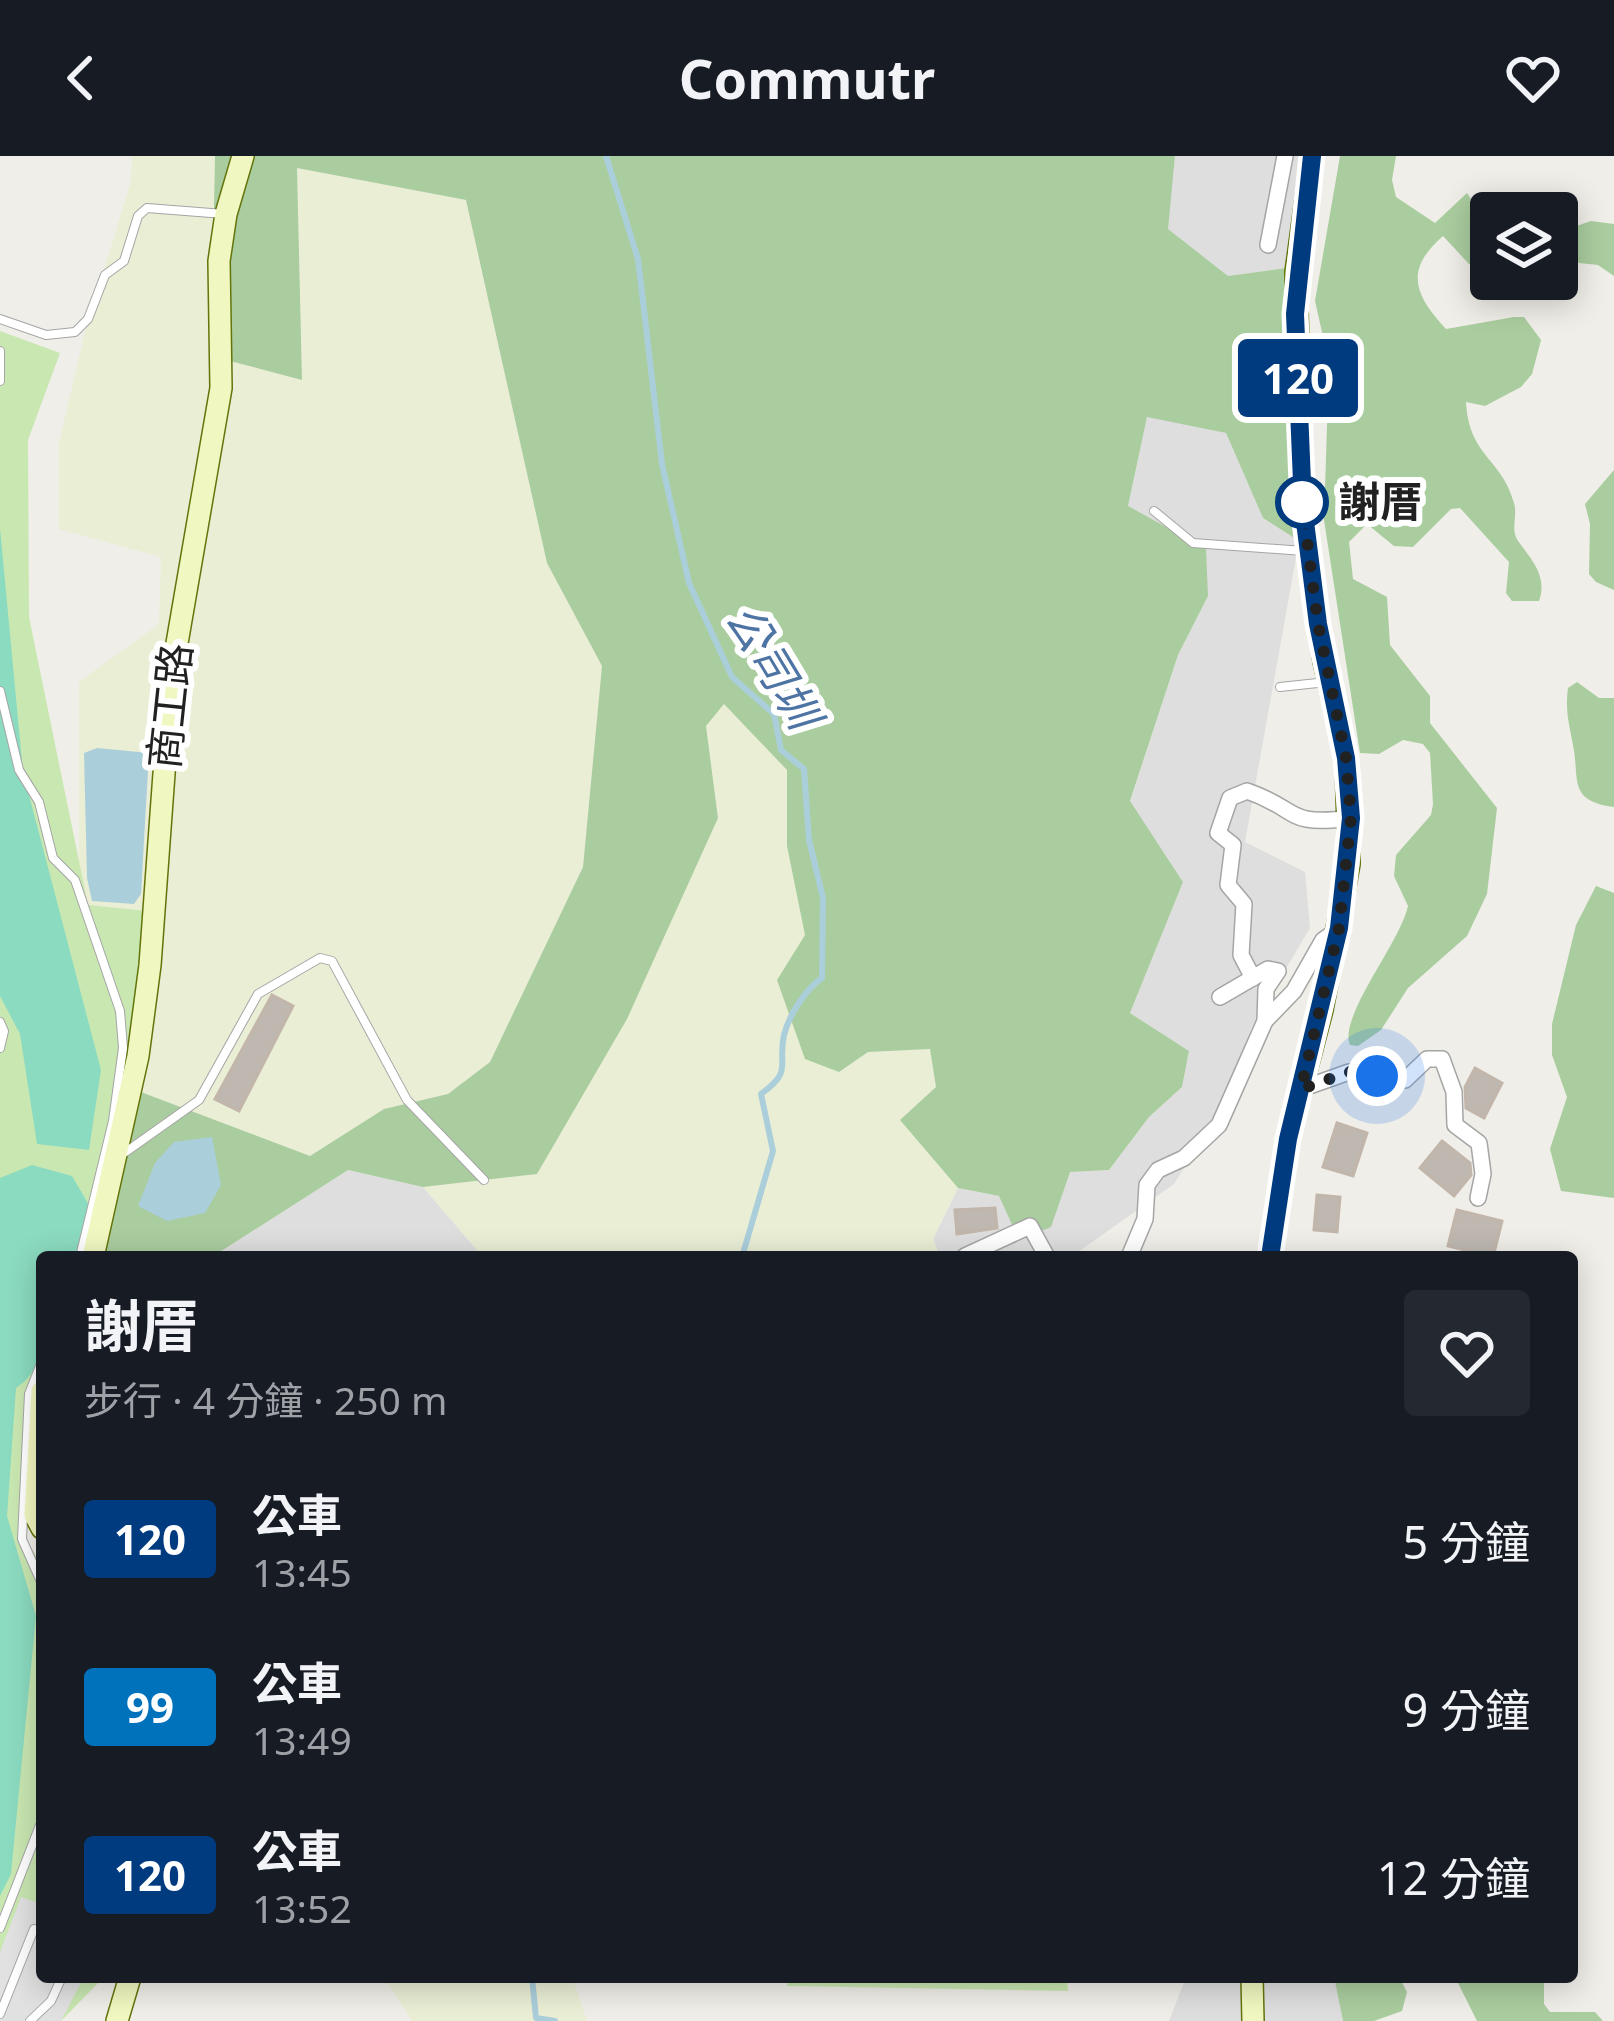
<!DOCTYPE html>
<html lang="zh-TW">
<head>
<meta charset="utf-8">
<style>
	:root { --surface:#171b24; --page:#242831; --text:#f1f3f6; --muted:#9ea1a6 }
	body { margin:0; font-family:"Noto Sans","Noto Sans TC",sans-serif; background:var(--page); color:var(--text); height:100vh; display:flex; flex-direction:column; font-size:45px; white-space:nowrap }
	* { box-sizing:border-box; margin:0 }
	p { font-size:39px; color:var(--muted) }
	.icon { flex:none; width:66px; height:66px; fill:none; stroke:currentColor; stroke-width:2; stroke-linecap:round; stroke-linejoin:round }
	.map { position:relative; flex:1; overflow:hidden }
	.side { position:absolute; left:36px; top:1095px; width:1542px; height:732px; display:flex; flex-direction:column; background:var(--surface); border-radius:12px; box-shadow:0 6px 30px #0003 }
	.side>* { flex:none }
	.badge { padding:0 24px; border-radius:9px; font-size:42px; line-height:78px }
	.buttons { position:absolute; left:1470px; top:36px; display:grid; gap:24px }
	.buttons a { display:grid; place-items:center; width:108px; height:108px; border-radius:12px; background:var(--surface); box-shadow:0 6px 30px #0003; font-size:60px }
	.you { position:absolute; width:60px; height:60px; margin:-30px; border:9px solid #fff; border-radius:50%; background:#1a73e8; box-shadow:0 0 0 18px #1a73e833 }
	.map>.badge { position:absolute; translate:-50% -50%; box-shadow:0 0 0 6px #fff }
	.round { display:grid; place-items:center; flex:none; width:126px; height:126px; border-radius:12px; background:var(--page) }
	.head { display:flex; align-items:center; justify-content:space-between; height:204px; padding:0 48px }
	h1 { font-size:57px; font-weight:700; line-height:90px }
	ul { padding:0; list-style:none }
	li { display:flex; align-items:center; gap:36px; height:168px; padding:0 48px }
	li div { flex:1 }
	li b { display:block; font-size:45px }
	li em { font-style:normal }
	li .badge { min-width:132px; font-weight:700; text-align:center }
	header { display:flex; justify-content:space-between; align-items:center; height:156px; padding:0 48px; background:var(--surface); font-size:54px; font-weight:700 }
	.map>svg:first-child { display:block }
	.residential { fill:#dfdede }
	.farmland { fill:#eaeed5 }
	.grass { fill:#c9e7b1 }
	.forest { fill:#aacd9f }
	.pitch { fill:#8bdbc0 }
	.parking { fill:#e1e1e1 }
	.water { fill:#abcedb }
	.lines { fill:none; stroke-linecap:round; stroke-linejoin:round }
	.stream { stroke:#abcedb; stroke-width:6 }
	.building { fill:#beb8b1; stroke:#c2b6ab; stroke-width:3 }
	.lane-casing { stroke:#a5a5a5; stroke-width:10 }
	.street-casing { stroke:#a5a5a5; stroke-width:18 }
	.secondary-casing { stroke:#63740b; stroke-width:24 }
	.lane { stroke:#fff; stroke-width:8 }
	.street { stroke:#fff; stroke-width:15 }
	.secondary { stroke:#f1f7c0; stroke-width:21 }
	.line-casing { stroke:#fff; stroke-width:27 }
	.line { stroke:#003b80; stroke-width:18 }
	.walk { stroke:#212121; stroke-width:12; stroke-dasharray:0 21.6 }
	.stop-dot { fill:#fff; stroke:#003b80; stroke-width:6 }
	.labels { text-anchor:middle; stroke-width:12; stroke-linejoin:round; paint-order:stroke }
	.stop-label { font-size:42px; font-weight:bold; fill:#212121; stroke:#fff; text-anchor:start }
	.street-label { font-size:42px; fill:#212121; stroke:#fff }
	.water-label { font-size:45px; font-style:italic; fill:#4e74a4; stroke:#fff }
</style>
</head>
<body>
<header><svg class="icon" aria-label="back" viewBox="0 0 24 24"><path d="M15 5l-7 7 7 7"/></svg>Commutr<svg class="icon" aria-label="heart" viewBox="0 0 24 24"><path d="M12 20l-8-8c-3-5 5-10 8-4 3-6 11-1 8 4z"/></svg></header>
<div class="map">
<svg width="1614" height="1865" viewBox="0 0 1614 1865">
	<rect width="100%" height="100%" fill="#f0eee8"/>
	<g class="residential">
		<polygon points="1175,0 1309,0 1294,111 1228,120 1167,73"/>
		<polygon points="1147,260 1226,277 1263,362 1299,385 1245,686 1305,716 1310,772 1251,872 1222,952 1174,1028 1071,1101 940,1101 933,1083 958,1032 999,1040 1070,1016 1109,1014 1149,961 1182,931 1189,895 1130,857 1183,726 1130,646 1178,499 1208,440 1128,350"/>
		<polygon points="348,1014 423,1031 483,1101 212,1101"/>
		<polygon points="1186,1821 1334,1821 1343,1865 1169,1865"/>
	</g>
	<g class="farmland">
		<polygon points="132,0 215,0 211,199 302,223 297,12 466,44 547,407 602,510 583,711 490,906 448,938 384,953 310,1000 125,930 147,759 79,750 79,526 159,468 161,401 59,373 59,287 84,180 131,25"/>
		<polygon points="724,548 787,614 787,690 839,916 868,896 930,893 936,931 900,964 958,1032 933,1083 940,1101 483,1101 423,1031 537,1018 718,662 706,570"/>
		<polygon points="384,1821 572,1821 587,1865 412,1865"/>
	</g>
	<g class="grass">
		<polygon points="0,175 60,197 28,284 29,461 88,749 147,755 122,931 83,1101 42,1101 42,1211 30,1239 27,1386 42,1409 42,1821 104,1821 61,1865 0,1865"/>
		<polygon points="788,1821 1067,1821 1068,1835 787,1830"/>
	</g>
	<g class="forest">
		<polygon points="215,0 1175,0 1168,73 1228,120 1294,111 1299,385 1263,362 1226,277 1147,261 1128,350 1206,393 1208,440 1178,499 1130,645 1183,726 1130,857 1189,895 1182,931 1149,961 1109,1014 1070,1016 1051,1071 1019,1084 999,1040 958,1032 900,964 936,931 930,893 868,896 839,916 805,903 777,824 805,779 787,690 787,614 724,548 706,570 718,662 627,863 537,1018 423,1031 348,1014 212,1101 89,1101 125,930 310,1000 384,953 448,938 490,906 583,711 602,510 547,407 466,44 297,12 302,224 211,200"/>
		<path d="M 1340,0 L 1396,0 L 1392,24 L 1396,41 L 1435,67 L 1467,37 L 1477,52 L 1531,52 L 1540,57 L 1491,57 L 1491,98 L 1478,108 L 1469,108 L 1443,80 C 1405,113 1413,138 1446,173 L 1514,161 L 1524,161 L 1541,184 L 1532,218 L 1521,231 L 1485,250 L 1466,246 C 1469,301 1502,302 1514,347 C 1518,360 1510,373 1518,385 C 1531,403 1548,420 1539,445 L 1512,445 L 1506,437 L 1509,406 L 1460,352 L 1451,353 L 1413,391 L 1394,390 L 1367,368 L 1349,386 L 1353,423 L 1387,441 L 1390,489 L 1430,540 L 1430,567 L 1497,652 L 1487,738 L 1467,780 L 1408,832 L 1381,874 L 1358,890 L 1350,889 C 1338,861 1400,787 1408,750 L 1394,720 L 1396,699 L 1431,659 L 1433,648 L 1430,597 L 1423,588 L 1403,584 L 1379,598 L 1360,597 L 1324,364 L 1329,207 L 1315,145 Z"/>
		<polygon points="1557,65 1562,75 1591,65 1614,68 1614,120 1598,109 1579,107 1557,83"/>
		<polygon points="1614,314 1614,434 1596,426 1589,418 1590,368 1585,348"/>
		<path d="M 1577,526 L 1599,542 L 1614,542 L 1614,651 C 1567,645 1580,623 1573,589 C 1569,567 1565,555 1568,532 Z"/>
		<polygon points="1596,730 1614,737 1614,1042 1561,1035 1550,993 1567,941 1552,899 1552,868 1576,769"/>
		<polygon points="1334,1821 1399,1821 1407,1836 1402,1855 1374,1865 1343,1865"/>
		<polygon points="1455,1821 1544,1821 1544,1848 1550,1856 1595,1856 1603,1865 1477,1865"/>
	</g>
	<g class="pitch">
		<polygon points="0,372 23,616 101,914 89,994 37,988 20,878 0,840"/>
		<path d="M 32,1009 L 72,1020 L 89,1049 L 79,1101 L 42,1101 C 42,1144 56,1207 16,1232 L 7,1360 L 36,1460 L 11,1718 L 0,1740 L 0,1022 Z"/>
	</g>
	<polygon class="parking" points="21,1741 42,1748 42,1821 84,1821 61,1865 0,1865 0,1796"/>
	<g class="water">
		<polygon points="97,592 149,597 141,738 134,748 92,745 87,722 84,597"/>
		<polygon points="212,981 221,1029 205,1057 167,1065 138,1050 155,1007 174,986"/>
	</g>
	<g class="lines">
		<g class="stream">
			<path d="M 606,0 L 638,103 L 662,308 L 689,427 L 732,521 L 774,558 L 781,594 L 804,613 L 809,684 L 823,742 L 822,822 C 805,834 789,859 784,879 C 777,910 794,914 761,938 L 773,995 L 742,1101"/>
			<polyline points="532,1821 536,1862 555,1865"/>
		</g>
	</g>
	<g class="building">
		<polygon points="272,839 293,850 239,955 215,943"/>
		<polygon points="1475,912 1502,927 1484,962 1466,952 1465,931"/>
		<polygon points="1337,967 1367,977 1353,1020 1323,1011"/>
		<polygon points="1442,985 1470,1007 1471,1019 1454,1040 1420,1012"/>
		<polygon points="1317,1039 1340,1041 1337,1076 1314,1074"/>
		<polygon points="995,1052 997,1072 957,1078 955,1054"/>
		<polygon points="1457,1054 1502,1065 1493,1101 1448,1090"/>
	</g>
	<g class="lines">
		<g class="lane-casing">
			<g id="lane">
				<polyline points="0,163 46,179 75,176 88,163 105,119 124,105 138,60 147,52 224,58"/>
				<polyline points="0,195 0,225"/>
				<polyline points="1154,355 1193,387 1304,395"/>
				<polyline points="1280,531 1327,526"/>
				<polyline points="0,535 19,614 39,646 53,702 75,724 120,855 123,892 113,965 80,1101"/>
				<polyline points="0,866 4,875 0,892"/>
				<polyline points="120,1000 199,944 258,838 320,802 332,805 407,944 484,1024"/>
				<polyline points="42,1205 29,1238 22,1383 42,1428"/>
				<polyline points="0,1772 42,1664"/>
				<polyline points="0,1858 34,1773 42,1776"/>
				<polyline points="30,1865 51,1845 62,1821"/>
			</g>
		</g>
		<g class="street-casing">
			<g id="street">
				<polyline points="1268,89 1285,0"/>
				<path d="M 1253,822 L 1241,799 L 1244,748 L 1228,729 L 1233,689 L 1218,677 L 1230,642 L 1247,635 C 1300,653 1284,671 1351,662"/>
				<polyline points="1220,841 1268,813 1278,815 1266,833 1265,865"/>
				<polyline points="1301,933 1349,916 1405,924 1427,903 1442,903 1454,936 1455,969 1479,987 1483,1018 1478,1042"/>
				<polyline points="965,1100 1030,1070 1047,1101"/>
				<polyline points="1129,1101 1145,1063 1147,1029 1158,1014 1184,1002 1219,969 1265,865 1294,835 1323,784 1337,774"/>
			</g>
		</g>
		<g class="secondary-casing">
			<g id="secondary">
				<polyline points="93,1101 138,900 150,809 171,522 221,232 219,105 226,58 243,0"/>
				<polyline points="1270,1101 1288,983 1322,854 1349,708 1346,602 1324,505 1302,350 1296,116 1312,0"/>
				<polyline points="42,1235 35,1359 42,1372"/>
				<polyline points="1252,1821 1253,1865"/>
				<polyline points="117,1865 130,1821"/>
			</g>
		</g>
		<use href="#lane" class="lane"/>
		<use href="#street" class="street"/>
		<use href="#secondary" class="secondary"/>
	</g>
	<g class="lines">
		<g class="line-casing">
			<polyline id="line" points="1270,1101 1288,983 1339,772 1351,662 1346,602 1318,468 1303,350 1295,158 1312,0"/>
		</g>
		<use href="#line" class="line"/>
		<polyline class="walk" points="1302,346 1318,468 1346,602 1351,662 1339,772 1301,933 1349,916 1377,920"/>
	</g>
	<circle class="stop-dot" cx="1302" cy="346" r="24"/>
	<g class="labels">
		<g class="stop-label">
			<text x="1338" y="361">謝厝</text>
		</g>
		<g class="street-label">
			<text transform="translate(170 550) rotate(-84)" y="15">商工路</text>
		</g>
		<g class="water-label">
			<text transform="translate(773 510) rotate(59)" y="16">公司圳</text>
		</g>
	</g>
</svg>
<div class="buttons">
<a><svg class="icon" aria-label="layers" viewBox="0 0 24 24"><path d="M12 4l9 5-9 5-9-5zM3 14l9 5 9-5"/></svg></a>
</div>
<div class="you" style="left:1377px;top:920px"></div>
<b class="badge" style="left:1298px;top:222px;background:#003b80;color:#fff">120</b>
<section class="side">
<div class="head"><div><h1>謝厝</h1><p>步行 · 4 分鐘 · 250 m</p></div><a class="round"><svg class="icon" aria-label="heart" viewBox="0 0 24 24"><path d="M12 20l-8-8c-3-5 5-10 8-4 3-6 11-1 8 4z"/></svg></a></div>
<ul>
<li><span class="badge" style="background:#003b80;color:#fff">120</span><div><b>公車</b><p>13:45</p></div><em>5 分鐘</em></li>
<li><span class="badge" style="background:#0072bc;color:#fff">99</span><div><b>公車</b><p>13:49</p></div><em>9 分鐘</em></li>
<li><span class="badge" style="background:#003b80;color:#fff">120</span><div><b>公車</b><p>13:52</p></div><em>12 分鐘</em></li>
</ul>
</section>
</div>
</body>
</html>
